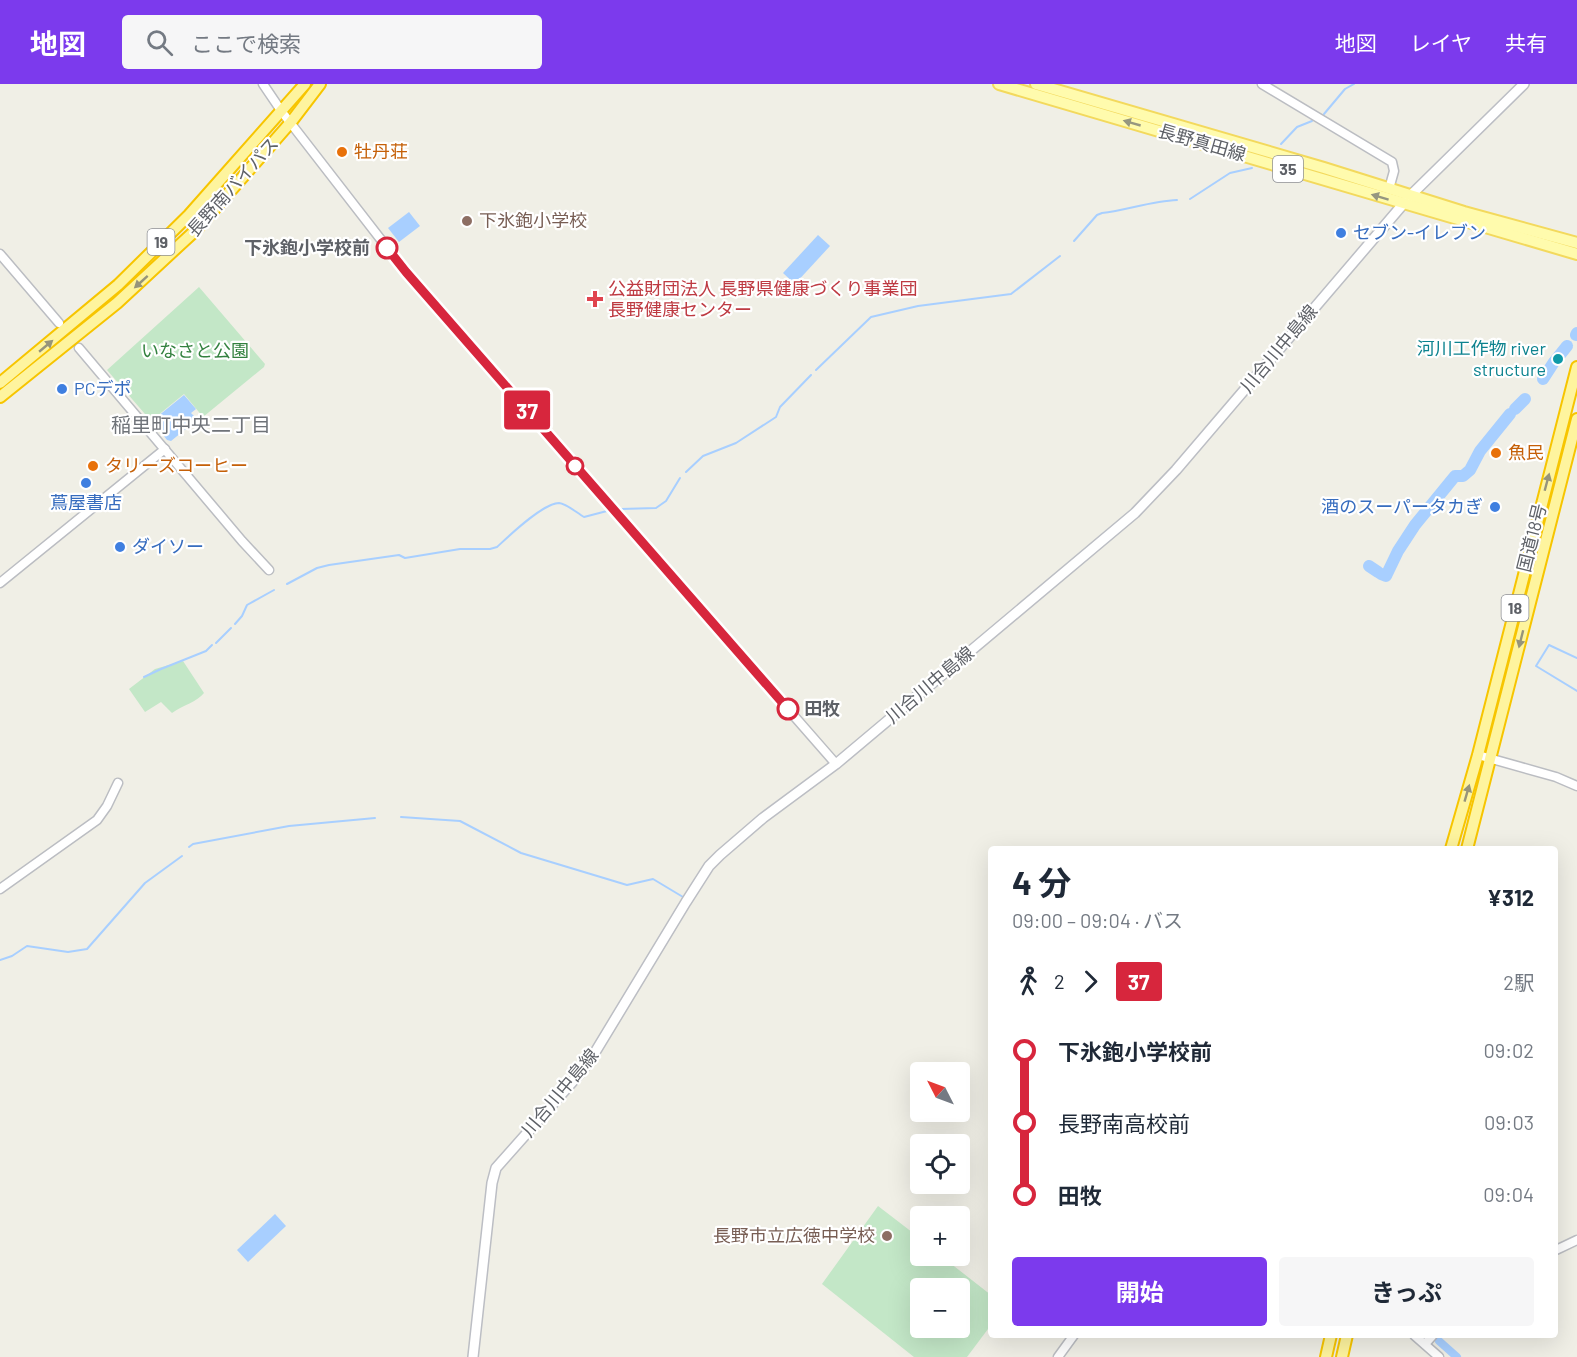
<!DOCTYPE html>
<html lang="ja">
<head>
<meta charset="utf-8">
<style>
	:root { --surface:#fff; --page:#f6f6f7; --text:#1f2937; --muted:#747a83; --accent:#7c3aed }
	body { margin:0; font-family:Barlow,"Noto Sans JP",sans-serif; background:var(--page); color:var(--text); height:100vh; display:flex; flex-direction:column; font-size:22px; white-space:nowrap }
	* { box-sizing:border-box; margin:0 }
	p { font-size:20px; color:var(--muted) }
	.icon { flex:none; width:33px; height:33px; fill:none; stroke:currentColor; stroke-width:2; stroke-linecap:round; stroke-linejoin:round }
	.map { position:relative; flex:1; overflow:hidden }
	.sheet { position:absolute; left:988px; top:762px; width:570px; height:492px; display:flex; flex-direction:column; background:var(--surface); border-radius:6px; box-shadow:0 6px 24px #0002 }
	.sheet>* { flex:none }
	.badge { padding:0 12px; border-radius:4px; font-size:21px; line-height:39px }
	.needle { width:39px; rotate:312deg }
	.controls { position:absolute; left:910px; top:978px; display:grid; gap:12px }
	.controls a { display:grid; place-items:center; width:60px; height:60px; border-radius:6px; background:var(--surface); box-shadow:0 6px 24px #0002; font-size:30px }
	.map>.badge { position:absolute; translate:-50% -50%; box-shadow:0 0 0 3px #fff }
	.legs { display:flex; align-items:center; gap:9px; height:66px; padding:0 24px; font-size:20px }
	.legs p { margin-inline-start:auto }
	.overview { display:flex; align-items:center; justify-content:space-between; height:102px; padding:0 24px }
	h1 { font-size:33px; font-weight:700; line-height:45px }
	.button { display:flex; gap:12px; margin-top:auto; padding:12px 24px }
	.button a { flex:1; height:69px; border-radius:6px; background:var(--accent); color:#fff; font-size:24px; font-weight:700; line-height:69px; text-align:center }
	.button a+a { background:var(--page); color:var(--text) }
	ul { padding:0 24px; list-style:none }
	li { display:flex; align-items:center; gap:21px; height:72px; font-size:22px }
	li i { display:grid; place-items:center; width:9px; height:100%; margin:0 8px; background:currentColor }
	li i::after { content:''; width:15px; height:15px; margin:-8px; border:4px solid; border-radius:50%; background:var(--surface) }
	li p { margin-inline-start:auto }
	li:first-child i { background:linear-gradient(#0000 50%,currentColor 0) }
	li:last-child i { background:linear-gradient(currentColor 50%,#0000 0) }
	header { display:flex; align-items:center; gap:36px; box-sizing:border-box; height:84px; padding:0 30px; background:var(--accent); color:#fff }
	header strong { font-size:28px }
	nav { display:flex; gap:33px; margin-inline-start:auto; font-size:21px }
	.search { width:420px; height:54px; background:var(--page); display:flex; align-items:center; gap:15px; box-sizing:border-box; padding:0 21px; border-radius:6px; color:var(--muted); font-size:22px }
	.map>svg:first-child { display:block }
	.green { fill:#c3e7c7; fill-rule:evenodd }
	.water { fill:#a8cfff }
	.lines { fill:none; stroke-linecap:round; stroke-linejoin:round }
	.stream { stroke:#a8cfff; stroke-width:2 }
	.canal { stroke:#a8cfff; stroke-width:8 }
	.river { stroke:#a8cfff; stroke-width:12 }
	.tertiary-casing { stroke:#bbbdc2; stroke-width:11 }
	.secondary-casing { stroke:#bcbec4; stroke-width:12 }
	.primary-casing { stroke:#f3d95d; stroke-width:14 }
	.trunk-casing { stroke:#f7c500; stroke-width:14 }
	.tertiary { stroke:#fff; stroke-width:8 }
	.secondary { stroke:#fff; stroke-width:9 }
	.primary { stroke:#fffbad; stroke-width:10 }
	.trunk { stroke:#fef49e; stroke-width:10 }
	.oneway { fill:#969780 }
	.oneway2 { fill:#96947a }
	.line-1-casing { stroke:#fff; stroke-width:14 }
	.line-1 { stroke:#d7263d; stroke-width:9 }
	.food-dot { fill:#e8710a; stroke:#fff; stroke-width:2 }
	.education-dot { fill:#8d6e63; stroke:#fff; stroke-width:2 }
	.shop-dot { fill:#3f7fe0; stroke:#fff; stroke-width:2 }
	.stop-1-dot { fill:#fff; stroke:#d7263d; stroke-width:3 }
	.health-dot { fill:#e0444e; stroke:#fff; stroke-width:2 }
	.culture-dot { fill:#0f9aa8; stroke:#fff; stroke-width:2 }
	.labels { text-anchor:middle; stroke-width:4.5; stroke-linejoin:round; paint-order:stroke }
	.shield { fill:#fff; stroke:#8e9095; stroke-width:1.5 }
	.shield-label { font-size:16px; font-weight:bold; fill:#5e6167 }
	.street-label { font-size:18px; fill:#5e6167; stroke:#fff }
	.food-label { font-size:18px; fill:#c56008; stroke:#fff; text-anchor:start }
	.education-label { font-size:18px; fill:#785e54; stroke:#fff; text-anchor:start }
	.shop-label { font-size:18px; fill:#366cbe; stroke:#fff; text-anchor:start }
	.stop-label { font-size:18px; font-weight:bold; fill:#5e6167; stroke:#fff; text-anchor:end }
	.health-label { font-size:18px; fill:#be3a42; stroke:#fff; text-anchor:start }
	.culture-label { font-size:18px; fill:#0d838f; stroke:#fff; text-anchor:end }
	.park-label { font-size:18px; fill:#33813f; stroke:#fff }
	.neighbourhood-label { font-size:20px; fill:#6f7379; stroke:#fff }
</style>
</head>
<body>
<header>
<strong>地図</strong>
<div class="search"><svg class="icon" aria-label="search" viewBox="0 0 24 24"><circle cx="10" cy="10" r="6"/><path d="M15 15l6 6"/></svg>ここで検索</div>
<nav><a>地図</a><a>レイヤ</a><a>共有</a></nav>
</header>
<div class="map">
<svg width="1577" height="1273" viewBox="0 0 1577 1273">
	<rect width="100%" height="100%" fill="#f0efe6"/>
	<g class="green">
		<polygon points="199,203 265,280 264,283 203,333 184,310 151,337 107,286"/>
		<path d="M 183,577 L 204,609 C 197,618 183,621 172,629 L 161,618 L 145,628 L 129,605 L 155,585 Z"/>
		<path d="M 878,1122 L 921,1155 L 921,1172 L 941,1172 L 991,1211 L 991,1241 L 967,1273 L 914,1273 L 822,1200 ZM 921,1204 L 960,1204 L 960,1244 L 921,1244 Z"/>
	</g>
	<g class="water">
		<polygon points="409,128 420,142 399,158 388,144"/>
		<polygon points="818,151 830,162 795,200 783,189"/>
		<polygon points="184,311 196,325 191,329 195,333 190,337 192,340 171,357 167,356 152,337"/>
		<polygon points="275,1130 286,1142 248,1178 237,1166"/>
	</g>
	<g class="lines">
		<g class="stream">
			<polyline points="1324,30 1345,5 1354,0"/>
			<polyline points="1281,60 1297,43 1312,37"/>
			<polyline points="1190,115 1230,89 1252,84"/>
			<path d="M 1074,157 L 1097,131 L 1102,129 C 1127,126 1152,117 1177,116"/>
			<polyline points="816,286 871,233 918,222 1011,210 1060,172"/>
			<polyline points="686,388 703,372 736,359 776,333 780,323 811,291"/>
			<polyline points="621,425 656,424 666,417 680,394"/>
			<path d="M 287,500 L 317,484 L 329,481 L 399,471 L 405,474 L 460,465 L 490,465 L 497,463 C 509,452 543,419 559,419 C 567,420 577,429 584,433 L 607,427"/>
			<polyline points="235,540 242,532 247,521 274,506"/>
			<polyline points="216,559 231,544"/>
			<polyline points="1577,574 1549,561 1536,582 1577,607"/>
			<polyline points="144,593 161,585 206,567 212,561"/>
			<polyline points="401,733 460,737 521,769 627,801 653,795 683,813"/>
			<polyline points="189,763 193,760 289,742 375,734"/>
			<polyline points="0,876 12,872 27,862 68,868 87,865 145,799 182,772"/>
		</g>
		<polyline class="canal" points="1439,1257 1457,1273"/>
		<g class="river">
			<polyline points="1576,251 1577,249"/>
			<polyline points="1555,277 1567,262"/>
			<polyline points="1543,295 1554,278"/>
			<polyline points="1515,325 1525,315"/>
			<polyline points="1369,482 1378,488"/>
			<polyline points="1381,490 1386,492 1398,467 1415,441 1455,392 1463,392 1470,386 1480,367 1510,330"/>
		</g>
		<g class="tertiary-casing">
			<g id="tertiary">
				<polyline points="263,0 282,28 406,188 836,680"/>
				<polyline points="1262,0 1392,78 1394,87 1389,105"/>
				<polyline points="0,170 59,239"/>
				<polyline points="79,264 242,457 269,486"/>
				<polyline points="0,499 165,365"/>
				<polyline points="1478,671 1556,693 1577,702"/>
				<polyline points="0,805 97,736 107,722 118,699"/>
				<polyline points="1556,1166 1577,1156"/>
				<polyline points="1414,1251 1439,1273"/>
				<polyline points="1425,1260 1433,1251"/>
				<polyline points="1058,1273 1074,1251"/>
			</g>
		</g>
		<g class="secondary-casing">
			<polyline id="secondary" points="473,1273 492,1099 496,1084 582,987 594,970 686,818 709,782 720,771 763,734 836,680 1135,429 1176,386 1410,112 1524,0"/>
		</g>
		<g class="primary-casing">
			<g id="primary">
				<polyline points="999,0 1577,170"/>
				<polyline points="1036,0 1324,84 1464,128 1577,159"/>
			</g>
		</g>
		<g class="trunk-casing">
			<g id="trunk">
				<polyline points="0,299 118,201 189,131 305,0"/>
				<polyline points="0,313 117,219 197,145 291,38 320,0"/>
				<polyline points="1451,765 1478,671 1577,283"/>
				<polyline points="1467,765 1577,335"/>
				<polyline points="1326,1273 1331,1251"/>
				<polyline points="1342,1273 1347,1251"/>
			</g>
		</g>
		<use href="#tertiary" class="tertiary"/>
		<use href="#secondary" class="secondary"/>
		<use href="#primary" class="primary"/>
		<use href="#trunk" class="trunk"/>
	</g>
	<defs><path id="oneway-solid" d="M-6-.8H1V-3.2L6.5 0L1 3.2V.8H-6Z" transform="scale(1.5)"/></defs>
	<g class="oneway">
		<use href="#oneway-solid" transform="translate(1132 39) rotate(-164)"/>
		<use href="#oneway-solid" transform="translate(1380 113) rotate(-163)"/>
	</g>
	<g class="oneway2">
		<use href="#oneway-solid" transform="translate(141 198) rotate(138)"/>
		<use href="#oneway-solid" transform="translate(46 262) rotate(-40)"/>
		<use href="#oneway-solid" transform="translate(1547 398) rotate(-75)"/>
		<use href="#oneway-solid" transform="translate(1521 555) rotate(104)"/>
		<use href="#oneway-solid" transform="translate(1467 709) rotate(-74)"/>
	</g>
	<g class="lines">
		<g class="line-1-casing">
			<polyline id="line-1" points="387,164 406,188 788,625"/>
		</g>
		<use href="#line-1" class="line-1"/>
	</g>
	<g class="food-dot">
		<circle cx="342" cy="68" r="6"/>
		<circle cx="1496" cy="369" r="6"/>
		<circle cx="93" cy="382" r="6"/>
	</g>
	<g class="education-dot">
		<circle cx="467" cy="137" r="6"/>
		<circle cx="887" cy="1152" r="6"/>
	</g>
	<g class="shop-dot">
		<circle cx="1341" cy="149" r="6"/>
		<circle cx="62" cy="305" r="6"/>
		<circle cx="86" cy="399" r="6"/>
		<circle cx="1495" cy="423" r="6"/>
		<circle cx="120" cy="463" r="6"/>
	</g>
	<g class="stop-1-dot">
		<circle cx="387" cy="164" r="10"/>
		<circle cx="575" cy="382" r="8"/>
		<circle cx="788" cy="625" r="10"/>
	</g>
	<path class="health-dot" d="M592 206h6v6h6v6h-6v6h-6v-6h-6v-6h6z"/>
	<circle class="culture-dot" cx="1558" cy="275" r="6"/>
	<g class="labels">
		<g class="shield">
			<rect x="1273" y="72" width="30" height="26" rx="4.5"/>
			<rect x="147.5" y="145" width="27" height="26" rx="4.5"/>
			<rect x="1501.5" y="511" width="27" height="26" rx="4.5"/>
		</g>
		<g class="shield-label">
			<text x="1288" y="91">35</text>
			<text x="161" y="164">19</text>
			<text x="1515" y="530">18</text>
		</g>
		<g class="street-label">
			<text transform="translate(1202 59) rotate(16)" y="6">長野真田線</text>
			<text transform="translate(233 103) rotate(-48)" y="6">長野南バイパス</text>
			<text transform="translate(1279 265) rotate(-50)" y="6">川合川中島線</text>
			<text transform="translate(1532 454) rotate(-76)" y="6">国道18号</text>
			<text transform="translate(930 601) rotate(-40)" y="6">川合川中島線</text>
			<text transform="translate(560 1009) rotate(-50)" y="6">川合川中島線</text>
		</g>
		<g class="food-label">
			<text x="354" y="74">牡丹荘</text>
			<text x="1508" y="375">魚民</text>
			<text x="105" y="388">タリーズコーヒー</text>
		</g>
		<g class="education-label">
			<text x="479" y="143">下氷鉋小学校</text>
			<text x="875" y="1158" text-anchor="end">長野市立広徳中学校</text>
		</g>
		<g class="shop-label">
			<text x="1353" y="155">セブン-イレブン</text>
			<text x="74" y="311">PCデポ</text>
			<text x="86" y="425" text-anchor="middle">蔦屋書店</text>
			<text x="1483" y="429" text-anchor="end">酒のスーパータカぎ</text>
			<text x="132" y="469">ダイソー</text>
		</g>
		<g class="stop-label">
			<text x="370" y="170">下氷鉋小学校前</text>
			<text x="804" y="631" text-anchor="start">田牧</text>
		</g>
		<g class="health-label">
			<text x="608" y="211">公益財団法人 長野県健康づくり事業団<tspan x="608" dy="21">長野健康センター</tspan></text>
		</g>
		<g class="culture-label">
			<text x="1546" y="271">河川工作物 river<tspan x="1546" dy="21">structure</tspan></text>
		</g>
		<g class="park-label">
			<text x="195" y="273">いなさと公園</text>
		</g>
		<g class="neighbourhood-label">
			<text x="191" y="348">稲里町中央二丁目</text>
		</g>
	</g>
</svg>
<div class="controls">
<a><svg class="needle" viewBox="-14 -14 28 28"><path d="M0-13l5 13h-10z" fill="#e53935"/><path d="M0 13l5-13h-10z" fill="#747a83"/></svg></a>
<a><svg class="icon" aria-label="locate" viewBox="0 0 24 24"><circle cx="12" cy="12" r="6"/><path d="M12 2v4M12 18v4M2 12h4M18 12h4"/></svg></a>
<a>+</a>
<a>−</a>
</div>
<b class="badge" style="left:527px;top:326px;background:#d7263d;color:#fff">37</b>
<section class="sheet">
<div class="overview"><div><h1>4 分</h1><p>09:00 – 09:04 · バス</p></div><b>¥312</b></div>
<div class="legs"><svg class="icon" aria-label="walk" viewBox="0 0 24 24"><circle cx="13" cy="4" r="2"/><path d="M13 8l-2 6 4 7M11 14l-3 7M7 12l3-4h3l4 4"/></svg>2<svg class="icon" aria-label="forward" viewBox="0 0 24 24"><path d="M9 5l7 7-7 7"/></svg><b class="badge" style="background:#d7263d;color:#fff">37</b><p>2駅</p></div>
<ul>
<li><i style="color:#d7263d"></i><b>下氷鉋小学校前</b><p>09:02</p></li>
<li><i style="color:#d7263d"></i><span>長野南高校前</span><p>09:03</p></li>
<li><i style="color:#d7263d"></i><b>田牧</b><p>09:04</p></li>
</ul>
<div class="button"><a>開始</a><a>きっぷ</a></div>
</section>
</div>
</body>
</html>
